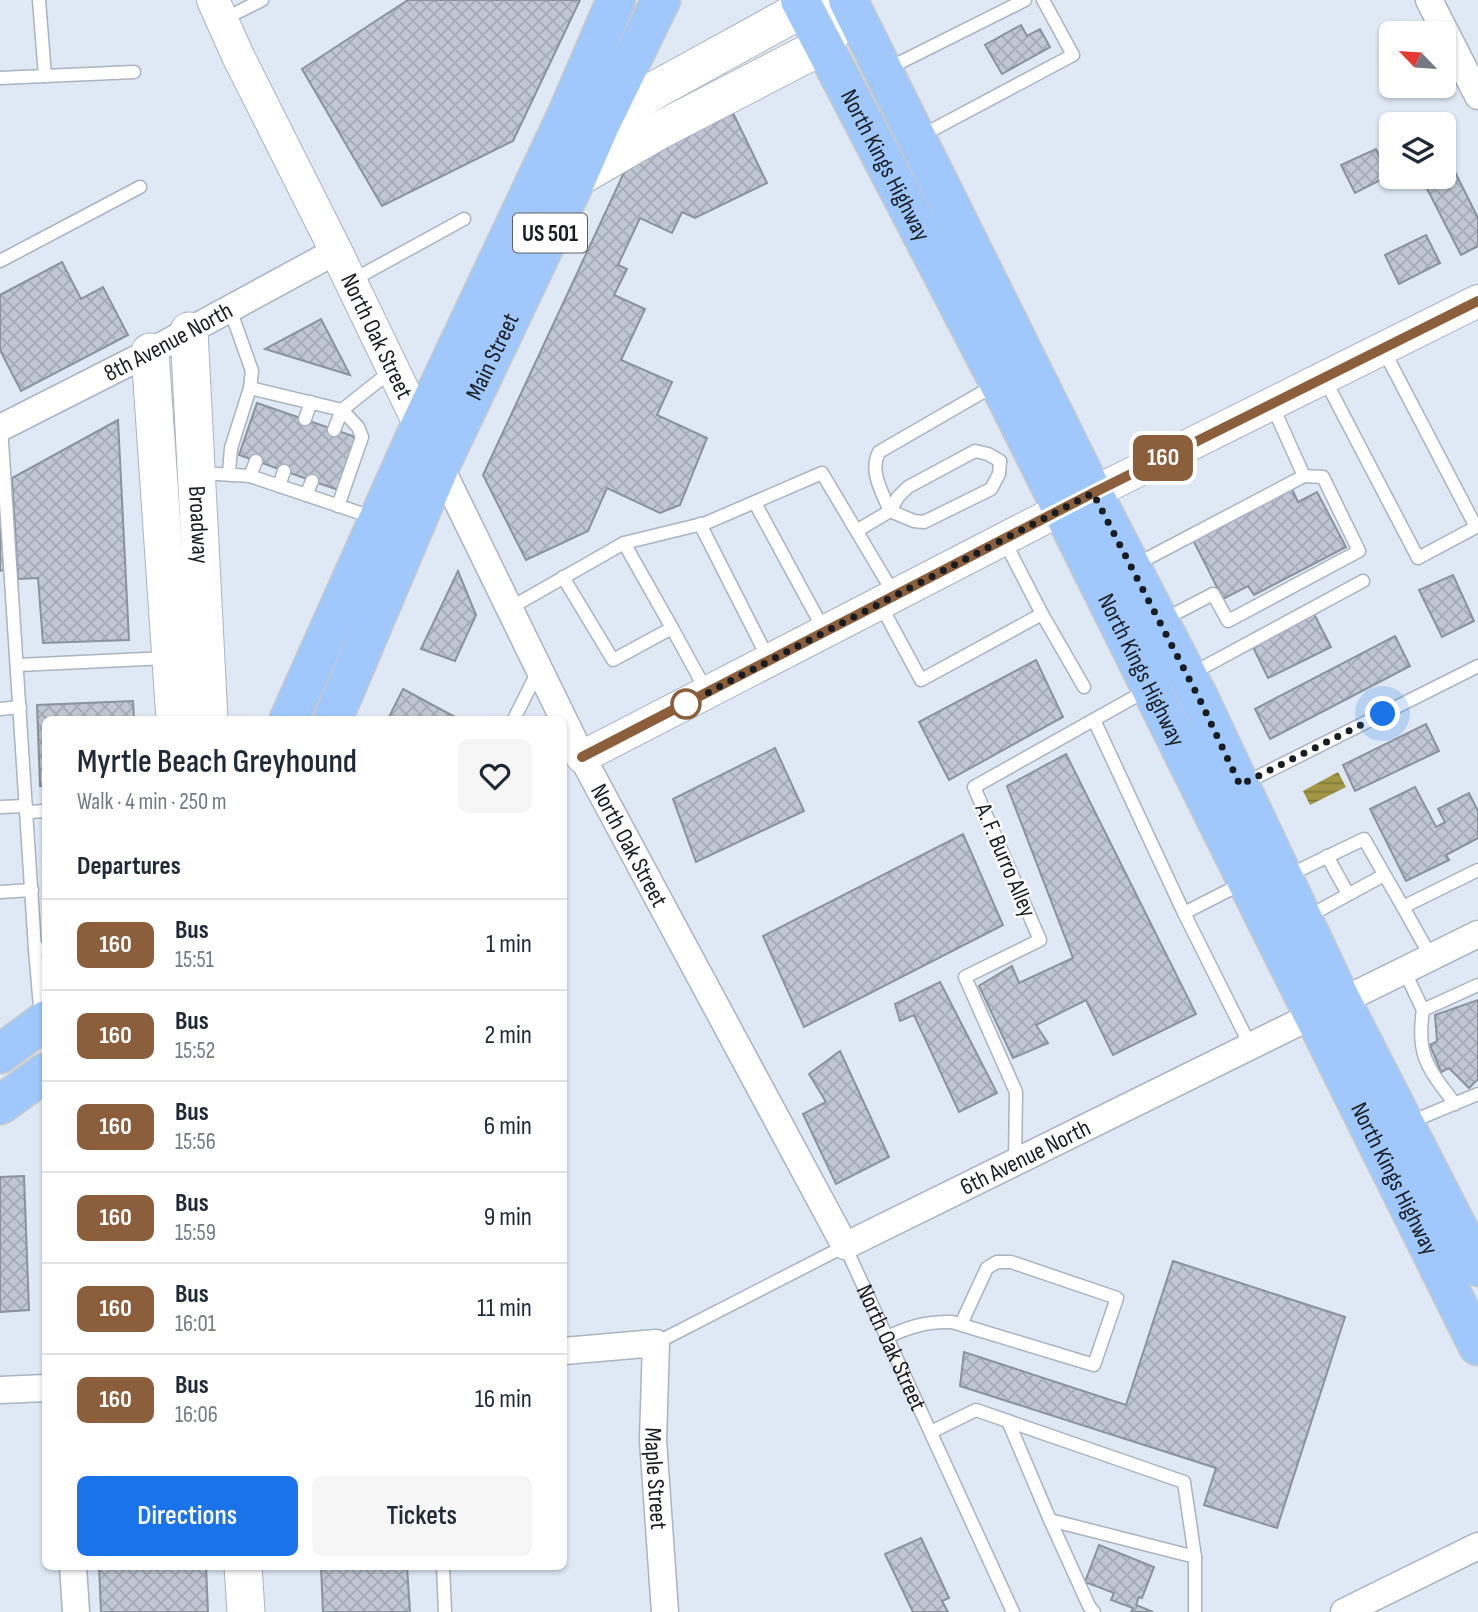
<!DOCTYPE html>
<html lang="en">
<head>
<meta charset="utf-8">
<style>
	:root { --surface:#fff; --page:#f6f6f7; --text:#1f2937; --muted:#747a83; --line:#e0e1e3; --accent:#1a73e8 }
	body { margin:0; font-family:"Sofia Sans Condensed",sans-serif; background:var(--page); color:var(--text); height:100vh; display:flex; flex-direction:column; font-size:26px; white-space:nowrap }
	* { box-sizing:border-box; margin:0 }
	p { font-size:23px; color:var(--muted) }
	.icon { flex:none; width:38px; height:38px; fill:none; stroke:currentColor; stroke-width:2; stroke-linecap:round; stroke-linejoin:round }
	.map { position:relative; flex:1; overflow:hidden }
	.drawer { position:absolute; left:42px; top:716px; width:525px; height:854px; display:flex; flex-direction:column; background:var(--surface); border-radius:10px; box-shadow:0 2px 5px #0004 }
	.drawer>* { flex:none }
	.badge { padding:0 14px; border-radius:10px; font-size:24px; line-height:46px }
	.needle { width:46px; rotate:295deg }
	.buttons { position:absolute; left:1379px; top:21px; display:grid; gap:14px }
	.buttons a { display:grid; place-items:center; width:77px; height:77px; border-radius:10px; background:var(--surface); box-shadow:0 2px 5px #0004; font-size:35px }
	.you { position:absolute; width:35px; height:35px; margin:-18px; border:5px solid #fff; border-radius:50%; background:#1a73e8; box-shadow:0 0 0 10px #1a73e833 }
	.map>.badge { position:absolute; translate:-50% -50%; box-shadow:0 0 0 4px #fff }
	h2 { padding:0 35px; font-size:26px; line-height:63px }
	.round { display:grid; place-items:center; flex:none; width:74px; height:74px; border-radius:10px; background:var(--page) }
	.summary { display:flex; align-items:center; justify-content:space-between; height:119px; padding:0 35px }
	h1 { font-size:33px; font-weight:600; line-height:52px }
	.action { display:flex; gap:14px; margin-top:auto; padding:14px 35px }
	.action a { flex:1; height:80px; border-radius:10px; background:var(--accent); color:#fff; font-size:28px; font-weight:600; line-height:80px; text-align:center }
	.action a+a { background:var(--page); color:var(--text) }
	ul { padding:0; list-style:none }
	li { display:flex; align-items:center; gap:21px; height:91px; padding:0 35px; border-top:2px solid var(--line) }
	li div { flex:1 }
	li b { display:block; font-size:26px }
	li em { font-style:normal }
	li .badge { min-width:77px; font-weight:700; text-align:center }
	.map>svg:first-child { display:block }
	.water { fill:url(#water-rules) }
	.building { fill:url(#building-cross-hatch); stroke:#89929d; stroke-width:2 }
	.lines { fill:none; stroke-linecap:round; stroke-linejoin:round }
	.service-casing { stroke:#aab3bf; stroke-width:15 }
	.minor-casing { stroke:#aab3bf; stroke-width:29 }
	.tertiary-casing { stroke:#aab3bf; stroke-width:34 }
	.secondary-casing { stroke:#aab3bf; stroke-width:39 }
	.primary-casing { stroke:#c8c9c9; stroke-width:41 }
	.service { stroke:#fff; stroke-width:12 }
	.minor { stroke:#fff; stroke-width:26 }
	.tertiary { stroke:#fff; stroke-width:32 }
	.secondary { stroke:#fff; stroke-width:37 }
	.primary { stroke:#a0c8fd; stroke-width:38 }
	.line-casing { stroke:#fff; stroke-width:16 }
	.line { stroke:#8b5e3c; stroke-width:10 }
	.walk { stroke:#191c20; stroke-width:7; stroke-dasharray:0 12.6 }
	.stop-dot { fill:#fff; stroke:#8b5e3c; stroke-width:3.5 }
	.labels { text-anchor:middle; stroke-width:5; stroke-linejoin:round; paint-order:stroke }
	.shield { fill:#fff; stroke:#5e6063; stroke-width:2 }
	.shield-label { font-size:23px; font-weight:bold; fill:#191c20 }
	.street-label { font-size:24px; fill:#191c20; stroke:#fff }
</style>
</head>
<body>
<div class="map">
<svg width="1478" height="1612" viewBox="0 0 1478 1612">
	<defs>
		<pattern id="water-rules" width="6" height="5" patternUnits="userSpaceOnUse" patternTransform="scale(1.75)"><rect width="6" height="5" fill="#a29644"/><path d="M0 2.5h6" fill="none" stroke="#837a38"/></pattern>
		<pattern id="building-cross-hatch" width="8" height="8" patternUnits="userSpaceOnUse" patternTransform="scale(1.75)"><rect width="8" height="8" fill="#bec7d3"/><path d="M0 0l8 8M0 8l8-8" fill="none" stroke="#a3aab5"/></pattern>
	</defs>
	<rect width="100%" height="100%" fill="#dfe9f5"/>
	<polygon class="water" points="1338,772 1346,787 1310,805 1303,791"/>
	<g class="building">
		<polygon points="408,0 580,0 513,141 382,206 302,69"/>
		<polygon points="1021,25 1027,36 1040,29 1050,47 1002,74 985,45"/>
		<polygon points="733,113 767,183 695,218 682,212 672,233 640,218 618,265 627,269 614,295 645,309 621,360 672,382 657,415 707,438 680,505 660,513 607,488 588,531 526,560 483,475 628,164"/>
		<polygon points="1376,149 1388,176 1355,193 1341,165"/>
		<polygon points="1444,150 1478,218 1478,246 1461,255 1421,177 1444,177"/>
		<polygon points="1426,235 1440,263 1399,284 1385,255"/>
		<polygon points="62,262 81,299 103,287 128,335 21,391 0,350 0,295"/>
		<polygon points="321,319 350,375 265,349"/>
		<polygon points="257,403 356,437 338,490 239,455"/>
		<polygon points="118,420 129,640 43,643 38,578 18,579 12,478"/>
		<polygon points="0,488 7,569 0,571"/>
		<polygon points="1292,489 1298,502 1317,492 1346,547 1254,595 1248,586 1223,599 1193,540"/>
		<polygon points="458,571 476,615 455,661 421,649"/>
		<polygon points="1453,575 1474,621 1442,637 1419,590"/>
		<polygon points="1314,614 1331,647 1268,678 1252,645"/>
		<polygon points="1395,636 1410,666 1270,739 1255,709"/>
		<polygon points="1036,660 1063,717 949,780 919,722"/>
		<polygon points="403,689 455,717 454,719 388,719"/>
		<polygon points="133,701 134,719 46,719 46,786 40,786 37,705"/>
		<polygon points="1426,724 1439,751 1355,791 1343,765"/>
		<polygon points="775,748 804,811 696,862 673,799"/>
		<polygon points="1066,754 1196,1014 1113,1055 1086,1000 1036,1025 1048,1043 1013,1058 979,986 1012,966 1019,983 1073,958 1007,786"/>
		<polygon points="1415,787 1436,827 1445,822 1438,809 1469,793 1478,811 1478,838 1446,855 1449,860 1406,881 1370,809"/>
		<polygon points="963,834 1003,925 804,1027 763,936"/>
		<polygon points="940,982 997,1093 959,1112 914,1015 900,1021 895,1004"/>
		<polygon points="1478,1000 1478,1079 1469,1088 1449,1068 1441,1072 1430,1045 1437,1041 1435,1015"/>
		<polygon points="840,1051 889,1157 836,1184 803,1114 826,1102 809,1074"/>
		<polygon points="24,1176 29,1310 0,1312 0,1177"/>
		<polygon points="1173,1261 1345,1317 1277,1528 1204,1505 1216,1468 960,1386 964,1352 1126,1405"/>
		<polygon points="921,1538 949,1598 942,1601 948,1612 913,1612 885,1554"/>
		<polygon points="1099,1545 1154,1567 1142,1598 1139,1597 1136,1605 1153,1612 1131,1612 1133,1608 1111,1600 1114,1593 1085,1582"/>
		<polygon points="99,1566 206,1566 208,1612 101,1612"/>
		<polygon points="321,1566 407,1566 410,1612 323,1612"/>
	</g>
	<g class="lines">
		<g class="service-casing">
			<g id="service">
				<polyline points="39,0 45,76"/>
				<polyline points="222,20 262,0"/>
				<polyline points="887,69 1025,0"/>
				<polyline points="0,78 134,72"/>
				<polyline points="919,137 1073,55 1043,0"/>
				<polyline points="0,261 140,187"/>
				<polyline points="351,281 464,219"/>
				<polyline points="1324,378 1418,558 1476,527 1383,349"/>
				<path d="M 995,385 L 879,452 C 869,471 882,492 890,511 L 914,521 L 924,522 L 991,489 L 999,474 L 1000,461"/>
				<polyline points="250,388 342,410 391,371"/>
				<polyline points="305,419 311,402"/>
				<polyline points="1,426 35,949"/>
				<polyline points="334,430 342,410 358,427 362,437 338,506"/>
				<polyline points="201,473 250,476 375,518"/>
				<polyline points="229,473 231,448 250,388 252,371 230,309"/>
				<polyline points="250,476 256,461"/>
				<polyline points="279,486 284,471"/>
				<polyline points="306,495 312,481"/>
				<polyline points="755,503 825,632"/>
				<polyline points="700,524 769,660"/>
				<polyline points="858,530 890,511 898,497 908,487 975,451 988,454 1000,461"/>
				<polyline points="1004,540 1042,614"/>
				<polyline points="624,543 672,628"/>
				<polyline points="1135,565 1304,476 1272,405"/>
				<polyline points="563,577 613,660 672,628 707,692"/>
				<polyline points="880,604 921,680 1042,614 1084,687"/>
				<polyline points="510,608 624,543 706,523 822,473 894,594"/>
				<polyline points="1163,620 1213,594 1228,621 1359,551 1323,477 1304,476"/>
				<polyline points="18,665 167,658"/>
				<polyline points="1191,674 1363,581"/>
				<polyline points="0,709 20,707"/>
				<polyline points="514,719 538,671"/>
				<polyline points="1094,720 1184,913 1250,1045"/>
				<polyline points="1245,783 1478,666"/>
				<polyline points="0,807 26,806"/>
				<polyline points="27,812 46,811"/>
				<polyline points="1327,856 1348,894"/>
				<polyline points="1287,876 1364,839 1403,907 1478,870"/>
				<polyline points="0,892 32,890"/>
				<polyline points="1403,907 1431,957"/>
				<polyline points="1184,913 1243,883"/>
				<polyline points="1307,917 1384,875"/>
				<polyline points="1404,970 1423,1010 1478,985"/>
				<path d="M 1423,1010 C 1416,1056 1428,1068 1455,1104"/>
				<polyline points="41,1019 35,949 46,949"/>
				<polyline points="1408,1123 1478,1094"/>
				<polyline points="1015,1162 1016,1092 965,977 1040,940 974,787 1147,690"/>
				<path d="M 887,1337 C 909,1327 927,1321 952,1322 L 1094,1365 L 1117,1298 L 1011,1262 L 997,1262 L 987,1268 L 961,1324"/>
				<path id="s1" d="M 656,1343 L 845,1246 L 1013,1612"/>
				<polyline points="1008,1421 1050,1520 1195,1557"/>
				<polyline points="931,1432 976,1410 1184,1482 1195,1557 1195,1612"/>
				<polyline points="1050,1520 1089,1606 1094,1612"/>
				<polyline points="443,1566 445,1612"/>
			</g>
		</g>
		<g class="minor-casing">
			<g id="minor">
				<polyline points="1429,0 1478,96"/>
				<path id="s2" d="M 0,428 L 150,352 L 336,251"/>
				<path id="s3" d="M 440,466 L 582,757 L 845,1246 L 1478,934"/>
				<path id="s4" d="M 564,1351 L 656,1343 L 653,1440 L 665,1612"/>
				<polyline points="0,1390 46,1388"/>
				<polyline points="73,1566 76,1612"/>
				<polyline points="1344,1612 1478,1546"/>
			</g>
		</g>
		<g class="tertiary-casing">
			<g id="tertiary">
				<path id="s5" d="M 213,0 L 238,56 L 336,251 L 428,442"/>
				<polyline points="582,757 1093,493 1478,301"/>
			</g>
		</g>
		<g class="secondary-casing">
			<g id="secondary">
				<polyline points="590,130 655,90 804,8 850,5"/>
				<polyline points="577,178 660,130 824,45 840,20"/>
				<path id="s6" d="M 189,331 L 209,719"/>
				<polyline points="150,352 175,719"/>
				<polyline points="243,1566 246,1612"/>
			</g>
		</g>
		<g class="primary-casing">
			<g id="primary">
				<path id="s7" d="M 800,0 L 999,383 L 1478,1346"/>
				<polyline points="848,0 1093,493 1200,700 1341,1000 1478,1267"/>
				<polyline points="289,719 420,426 568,112 616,0"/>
				<path id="s8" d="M 333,719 L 440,466 L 577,178 L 601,123 L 661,0"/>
				<polyline points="0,1054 46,1020"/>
				<polyline points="0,1105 46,1072"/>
			</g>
		</g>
		<use href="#service" class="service"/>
		<use href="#minor" class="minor"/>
		<use href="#tertiary" class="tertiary"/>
		<use href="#secondary" class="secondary"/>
		<use href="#primary" class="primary"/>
	</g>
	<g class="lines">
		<g class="line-casing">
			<polyline id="line" points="582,757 1093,493 1478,301"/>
		</g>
		<use href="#line" class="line"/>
		<polyline class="walk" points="686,704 1093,493 1200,700 1240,785 1383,714"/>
	</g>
	<circle class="stop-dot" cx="686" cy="704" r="14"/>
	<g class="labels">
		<rect class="shield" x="513" y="213.5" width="74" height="39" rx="5"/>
		<g class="shield-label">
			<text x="550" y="241">US 501</text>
		</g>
		<g class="street-label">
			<text dy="8" stroke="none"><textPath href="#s7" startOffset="186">North Kings Highway</textPath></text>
			<text dy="8" stroke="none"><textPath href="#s5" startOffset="374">North Oak Street</textPath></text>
			<text dy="8" stroke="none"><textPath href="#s2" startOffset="189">8th Avenue North</textPath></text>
			<text dy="8" stroke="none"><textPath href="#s8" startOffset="396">Main Street</textPath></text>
			<text dy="8" stroke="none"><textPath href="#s6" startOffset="194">Broadway</textPath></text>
			<text dy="8" stroke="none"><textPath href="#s7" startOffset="752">North Kings Highway</textPath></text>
			<text dy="8" stroke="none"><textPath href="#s3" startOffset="424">North Oak Street</textPath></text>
			<text transform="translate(1006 860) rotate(67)" y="8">A. F. Burro Alley</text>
			<text dy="8" stroke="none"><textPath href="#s3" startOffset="1080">6th Avenue North</textPath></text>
			<text dy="8" stroke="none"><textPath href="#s7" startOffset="1320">North Kings Highway</textPath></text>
			<text dy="8" stroke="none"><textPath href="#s1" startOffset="324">North Oak Street</textPath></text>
			<text dy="8" stroke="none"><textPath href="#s4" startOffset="228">Maple Street</textPath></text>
		</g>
	</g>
</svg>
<div class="buttons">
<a><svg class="needle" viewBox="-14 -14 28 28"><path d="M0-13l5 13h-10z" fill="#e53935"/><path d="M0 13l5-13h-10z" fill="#747a83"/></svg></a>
<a><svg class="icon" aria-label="layers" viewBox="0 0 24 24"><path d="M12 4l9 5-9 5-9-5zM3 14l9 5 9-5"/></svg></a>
</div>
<div class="you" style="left:1383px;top:714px"></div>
<b class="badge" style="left:1163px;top:458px;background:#8b5e3c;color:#fff">160</b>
<section class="drawer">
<div class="summary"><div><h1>Myrtle Beach Greyhound</h1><p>Walk · 4 min · 250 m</p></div><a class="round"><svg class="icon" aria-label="heart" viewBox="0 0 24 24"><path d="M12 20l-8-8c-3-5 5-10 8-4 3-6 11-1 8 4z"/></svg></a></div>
<h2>Departures</h2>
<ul>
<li><span class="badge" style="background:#8b5e3c;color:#fff">160</span><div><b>Bus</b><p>15:51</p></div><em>1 min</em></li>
<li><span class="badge" style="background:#8b5e3c;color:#fff">160</span><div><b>Bus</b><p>15:52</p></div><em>2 min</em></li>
<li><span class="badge" style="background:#8b5e3c;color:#fff">160</span><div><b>Bus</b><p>15:56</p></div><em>6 min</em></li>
<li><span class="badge" style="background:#8b5e3c;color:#fff">160</span><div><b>Bus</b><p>15:59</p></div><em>9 min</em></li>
<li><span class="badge" style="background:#8b5e3c;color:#fff">160</span><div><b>Bus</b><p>16:01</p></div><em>11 min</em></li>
<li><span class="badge" style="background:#8b5e3c;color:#fff">160</span><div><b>Bus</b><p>16:06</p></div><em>16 min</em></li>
</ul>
<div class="action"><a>Directions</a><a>Tickets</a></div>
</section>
</div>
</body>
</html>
